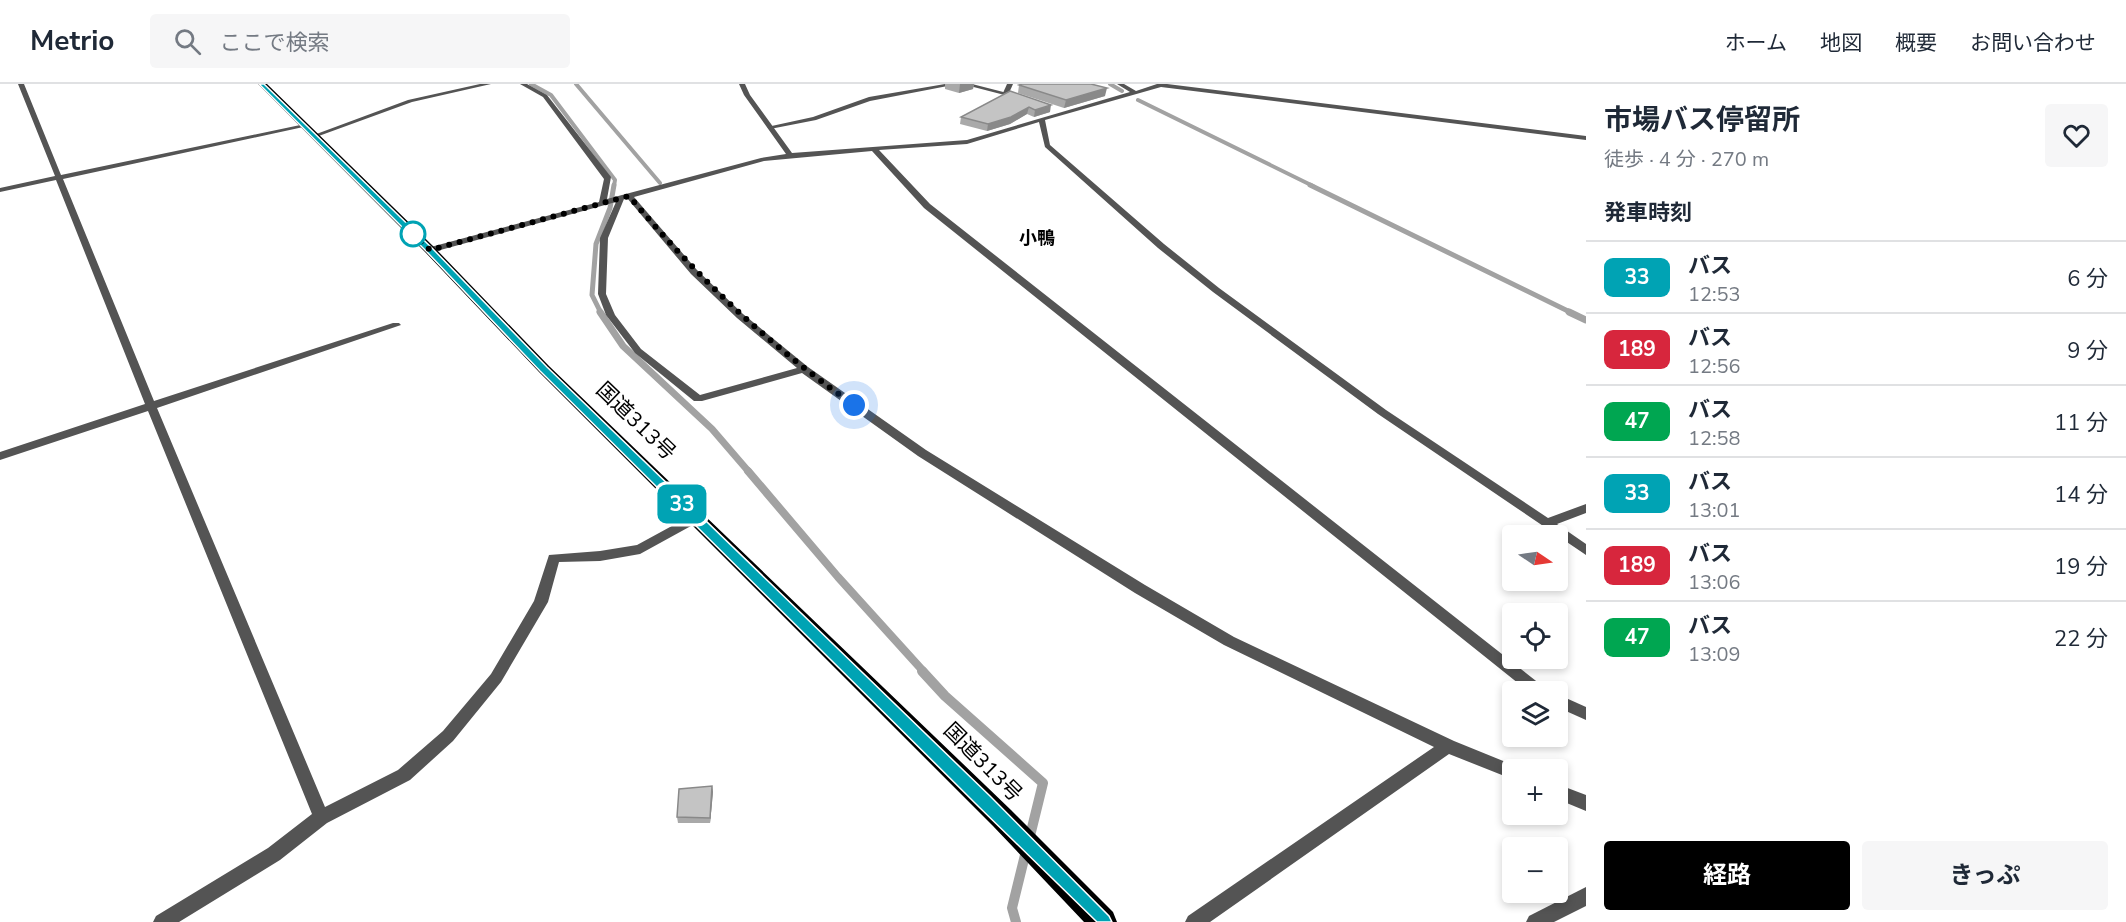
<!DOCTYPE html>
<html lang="ja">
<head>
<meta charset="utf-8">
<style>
	:root { --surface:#fff; --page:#f6f6f7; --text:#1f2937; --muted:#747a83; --line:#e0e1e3; --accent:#000 }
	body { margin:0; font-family:"Nunito Sans","Noto Sans JP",sans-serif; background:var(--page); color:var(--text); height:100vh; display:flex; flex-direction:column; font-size:22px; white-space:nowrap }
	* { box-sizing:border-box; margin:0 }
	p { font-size:20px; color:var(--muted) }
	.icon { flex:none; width:33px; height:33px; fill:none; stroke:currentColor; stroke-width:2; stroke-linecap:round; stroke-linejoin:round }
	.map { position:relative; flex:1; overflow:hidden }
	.drawer { display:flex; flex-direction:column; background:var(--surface); width:540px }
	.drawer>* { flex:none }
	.badge { padding:0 12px; border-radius:9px; font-size:21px; line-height:39px }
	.needle { width:39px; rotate:103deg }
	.controls { position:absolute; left:1502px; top:441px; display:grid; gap:12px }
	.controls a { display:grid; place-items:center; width:66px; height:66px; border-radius:6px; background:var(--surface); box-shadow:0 3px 9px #0003; font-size:30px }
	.you { position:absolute; width:30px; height:30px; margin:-15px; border:4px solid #fff; border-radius:50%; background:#1a73e8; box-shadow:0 0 0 9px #1a73e833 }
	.map>.badge { position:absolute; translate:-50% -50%; box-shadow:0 0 0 3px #fff }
	h2 { padding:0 18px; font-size:22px; line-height:54px }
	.round { display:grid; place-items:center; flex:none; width:63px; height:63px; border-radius:6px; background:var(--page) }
	.overview { display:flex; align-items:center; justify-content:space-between; height:102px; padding:0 18px }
	h1 { font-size:28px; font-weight:700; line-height:45px }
	.primary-button { display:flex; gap:12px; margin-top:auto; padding:12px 18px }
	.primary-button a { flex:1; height:69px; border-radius:6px; background:var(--accent); color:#fff; font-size:24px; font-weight:700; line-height:69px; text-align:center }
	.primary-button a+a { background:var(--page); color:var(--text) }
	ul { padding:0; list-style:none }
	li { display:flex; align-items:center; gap:18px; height:72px; padding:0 18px; border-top:2px solid var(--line) }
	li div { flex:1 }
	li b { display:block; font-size:22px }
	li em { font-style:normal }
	li .badge { min-width:66px; font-weight:700; text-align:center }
	header { display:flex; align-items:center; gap:36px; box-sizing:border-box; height:84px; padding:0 30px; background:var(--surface); border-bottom:2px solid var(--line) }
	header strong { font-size:28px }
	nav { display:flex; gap:33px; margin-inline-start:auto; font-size:21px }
	.search { width:420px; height:54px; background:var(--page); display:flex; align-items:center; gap:15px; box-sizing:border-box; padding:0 21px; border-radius:6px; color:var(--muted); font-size:22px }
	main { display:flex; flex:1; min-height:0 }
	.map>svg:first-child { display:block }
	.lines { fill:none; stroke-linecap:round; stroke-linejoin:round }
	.stream-far4 { stroke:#a2a2a2; stroke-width:4 }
	.stream-far3 { stroke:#a2a2a2; stroke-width:5 }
	.stream-far2 { stroke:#a2a2a2; stroke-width:7 }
	.stream-far1 { stroke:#a2a2a2; stroke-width:8 }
	.stream { stroke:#a2a2a2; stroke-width:10 }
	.lane { fill:#545454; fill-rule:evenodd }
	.street { fill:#545454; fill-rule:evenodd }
	.highway { fill:#000; fill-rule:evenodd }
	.wall { fill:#a9a9a9 }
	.shaded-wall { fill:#898989 }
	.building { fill:#c4c4c4; stroke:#898989; stroke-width:1.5 }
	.line { fill:#00a3b4; stroke:#fff; stroke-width:1.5 }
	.walk { stroke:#000; stroke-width:6; stroke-dasharray:0 10.8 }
	.stop-dot { fill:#fff; stroke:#00a3b4; stroke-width:3 }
	.labels { text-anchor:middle; stroke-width:5; stroke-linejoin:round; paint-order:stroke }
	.far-neighbourhood-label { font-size:18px; font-weight:bold; fill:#000; stroke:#fff }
	.street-label { font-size:21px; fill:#000; stroke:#fff }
</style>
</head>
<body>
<header>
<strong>Metrio</strong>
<div class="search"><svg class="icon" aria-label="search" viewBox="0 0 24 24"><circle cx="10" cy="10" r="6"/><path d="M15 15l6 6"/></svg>ここで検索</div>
<nav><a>ホーム</a><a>地図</a><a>概要</a><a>お問い合わせ</a></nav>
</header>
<main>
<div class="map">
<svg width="1586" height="838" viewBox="0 0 1586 838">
	<rect width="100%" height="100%" fill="#fff"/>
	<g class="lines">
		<g class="stream-far4">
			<polyline points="531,0 551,11 615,96 614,102"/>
			<polyline points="576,0 660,99"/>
			<polyline points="1110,0 1122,7"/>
			<polyline points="1138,16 1313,102"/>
		</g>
		<g class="stream-far3">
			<polyline points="1310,101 1572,229"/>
			<polyline points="601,229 592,211 596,160 610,124 614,101"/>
		</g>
		<g class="stream-far2">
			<polyline points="600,228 623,262 712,345 749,388"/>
			<polyline points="1569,228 1586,236"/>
		</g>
		<polyline class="stream-far1" points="748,387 838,493 924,588"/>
		<g class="stream">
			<polyline points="922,587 945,612 1043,699 1029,756"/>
			<polyline points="1016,838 1012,824 1026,767"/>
		</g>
		<g class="lane">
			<polygon points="945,0 958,0 870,17 816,36 770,45 767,43 813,33 869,13"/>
			<polygon points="1007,0 1013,0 1009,9 1006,11 1003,9"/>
		</g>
		<g class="street">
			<polygon points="18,0 24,0 61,91 305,40 308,42 63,95 154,317 393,239 399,239 401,241 157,324 325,723 398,686 443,647 491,590 534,517 549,471 600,467 637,461 692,431 696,430 702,434 700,437 640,470 600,477 559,478 548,518 501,598 453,657 410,696 327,739 280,776 179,838 153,838 156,832 268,764 312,730 148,327 0,376 0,368 145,320 56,96 0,108 0,104 55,92"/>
			<polygon points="480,0 491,0 412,18 316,53 311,52 408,16"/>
			<path d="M 520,0 L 527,0 L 547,11 L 611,93 L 607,115 L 761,74 L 786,70 L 744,11 L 739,0 L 745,0 L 750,11 L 792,69 L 967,56 L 1130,8 L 1117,0 L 1124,0 L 1136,7 L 1157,0 L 1167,0 L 1586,52 L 1586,56 L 1161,3 L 1045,36 L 1050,61 L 1164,160 L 1219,204 L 1386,326 L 1548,434 L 1586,420 L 1586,429 L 1557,440 L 1586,460 L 1586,471 L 1378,330 L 1213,208 L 1158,164 L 1045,63 L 1039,38 L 967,60 L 879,66 L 930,120 L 1545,604 L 1547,608 L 1529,608 L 924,124 L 872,67 L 764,77 L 634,113 L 697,186 L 743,230 L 808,283 L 926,366 L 1145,501 L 1234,553 L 1454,657 L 1518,683 L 1519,686 L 1512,686 L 1512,695 L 1449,670 L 1210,838 L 1185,838 L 1188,832 L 1434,663 L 1224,561 L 1135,509 L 918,372 L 802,289 L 702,317 L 694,317 L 635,269 L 606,231 L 598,210 L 600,154 L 616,118 L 433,168 L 427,168 L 427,164 L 599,118 L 604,95 L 543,13 ZM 627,114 L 691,190 L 737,234 L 797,284 L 700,311 L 641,265 L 615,231 L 606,210 L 608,154 L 624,115 Z"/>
			<polygon points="962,0 972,0 1023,13 1020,15"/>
			<polygon points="1557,610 1586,623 1586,636 1557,623"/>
			<polygon points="1557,700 1586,711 1586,727 1557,715"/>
			<polygon points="1586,803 1586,822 1554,838 1526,838 1529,832"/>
		</g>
		<polygon class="highway" points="258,0 267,0 434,163 549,282 1011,726 1113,828 1117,838 1084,838 993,742 539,288 426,169"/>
	</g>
	<g class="wall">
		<polygon points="945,0 974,0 973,5 959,9 945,5"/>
		<polygon points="1019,1 1105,12 1064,24 1018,9"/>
		<polygon points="1010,7 1050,28 1034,33 1027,30 1010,40 987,47 960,40 961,33"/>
		<polygon points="712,702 713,708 710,739 678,739 677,733"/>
	</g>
	<g class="shaded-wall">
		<polygon points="960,0 974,0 973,5 959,9"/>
		<polygon points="1107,4 1105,12 1064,24 1066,16"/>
		<polygon points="1051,21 1050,28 1034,33 1035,26"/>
		<polygon points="1029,23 1027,30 1010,40 987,47 988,40"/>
		<polygon points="712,702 713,708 710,739 710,734"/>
	</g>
	<g class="building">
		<polygon points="1022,0 1091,0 1107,4 1066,16 1019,1"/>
		<polygon points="1010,7 1051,21 1035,26 1029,23 1011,33 988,40 961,33"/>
		<polygon points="712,702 710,734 677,733 679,705"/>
	</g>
	<polygon class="line" points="259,0 264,0 433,165 547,283 990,712 1109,832 1112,838 1097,838 979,723 540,287 427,168"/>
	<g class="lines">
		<path class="walk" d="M 413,150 L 430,166 L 629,112 C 698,194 766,259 854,321"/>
	</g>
	<circle class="stop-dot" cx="413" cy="150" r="12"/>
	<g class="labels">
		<g class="far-neighbourhood-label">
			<text x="1037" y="160">小鴨</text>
		</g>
		<g class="street-label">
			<text transform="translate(636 337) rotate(44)" y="7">国道313号</text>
			<text transform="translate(983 678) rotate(45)" y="7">国道313号</text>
		</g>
	</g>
</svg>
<div class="controls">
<a><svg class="needle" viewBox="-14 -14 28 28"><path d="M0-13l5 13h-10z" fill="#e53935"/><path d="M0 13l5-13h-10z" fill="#747a83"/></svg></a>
<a><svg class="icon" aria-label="locate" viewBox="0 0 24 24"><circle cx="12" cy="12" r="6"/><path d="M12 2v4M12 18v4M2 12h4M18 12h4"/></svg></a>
<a><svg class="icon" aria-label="layers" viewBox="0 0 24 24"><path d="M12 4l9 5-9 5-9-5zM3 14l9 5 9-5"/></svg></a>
<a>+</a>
<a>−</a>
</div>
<div class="you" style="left:854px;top:321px"></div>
<b class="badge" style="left:682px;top:420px;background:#00a3b4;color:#fff">33</b>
</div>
<section class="drawer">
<div class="overview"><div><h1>市場バス停留所</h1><p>徒歩 · 4 分 · 270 m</p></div><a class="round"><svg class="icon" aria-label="heart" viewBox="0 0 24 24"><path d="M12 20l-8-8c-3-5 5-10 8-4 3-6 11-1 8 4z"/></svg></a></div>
<h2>発車時刻</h2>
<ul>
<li><span class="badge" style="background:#00a3b4;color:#fff">33</span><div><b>バス</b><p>12:53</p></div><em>6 分</em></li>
<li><span class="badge" style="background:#d7263d;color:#fff">189</span><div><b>バス</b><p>12:56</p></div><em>9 分</em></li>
<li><span class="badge" style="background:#00a651;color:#fff">47</span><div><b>バス</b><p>12:58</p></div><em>11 分</em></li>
<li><span class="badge" style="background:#00a3b4;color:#fff">33</span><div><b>バス</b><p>13:01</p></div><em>14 分</em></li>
<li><span class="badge" style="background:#d7263d;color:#fff">189</span><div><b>バス</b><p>13:06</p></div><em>19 分</em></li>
<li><span class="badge" style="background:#00a651;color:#fff">47</span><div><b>バス</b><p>13:09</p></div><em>22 分</em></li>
</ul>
<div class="primary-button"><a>経路</a><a>きっぷ</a></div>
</section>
</main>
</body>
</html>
